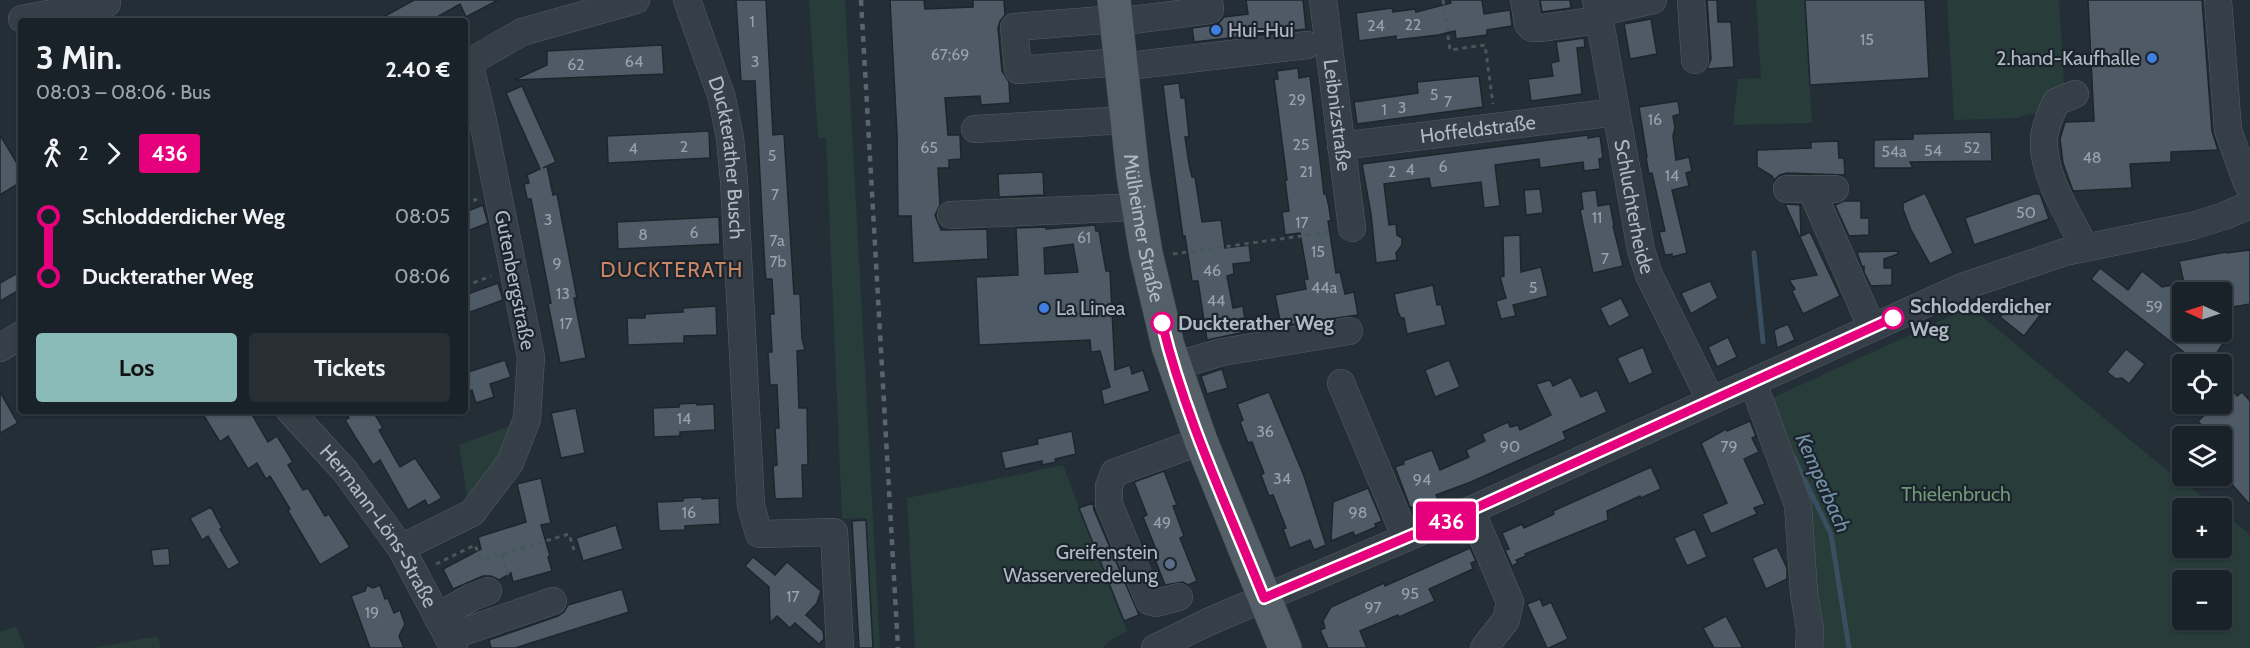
<!DOCTYPE html>
<html lang="de">
<head>
<meta charset="utf-8">
<style>
	:root { --surface:#1a2229; --page:#272f35; --text:#f1f3f6; --muted:#9fa4a8; --line:#383f46; --accent:#8bbbb9 }
	body { margin:0; font-family:Cabin,sans-serif; background:var(--page); color:var(--text); height:100vh; display:flex; flex-direction:column; font-size:22px; white-space:nowrap }
	* { box-sizing:border-box; margin:0 }
	p { font-size:20px; color:var(--muted) }
	.icon { flex:none; width:33px; height:33px; fill:none; stroke:currentColor; stroke-width:2; stroke-linecap:round; stroke-linejoin:round }
	.map { position:relative; flex:1; overflow:hidden }
	.sheet { position:absolute; left:18px; top:18px; width:450px; height:396px; display:flex; flex-direction:column; background:var(--surface); border-radius:6px; box-shadow:0 2px 4px #0004,0 0 0 2px var(--line) }
	.sheet>* { flex:none }
	.badge { padding:0 12px; border-radius:4px; font-size:21px; line-height:39px }
	.needle { width:39px; rotate:273deg }
	.buttons { position:absolute; left:2172px; top:282px; display:grid; gap:12px }
	.buttons a { display:grid; place-items:center; width:60px; height:60px; border-radius:6px; background:var(--surface); box-shadow:0 2px 4px #0004,0 0 0 2px var(--line); font-size:30px }
	.map>.badge { position:absolute; translate:-50% -50%; box-shadow:0 0 0 3px #fff }
	.legs { display:flex; align-items:center; gap:9px; height:66px; padding:0 18px; font-size:20px }
	.legs p { margin-inline-start:auto }
	.overview { display:flex; align-items:center; justify-content:space-between; height:102px; padding:0 18px }
	h1 { font-size:33px; font-weight:700; line-height:45px }
	.primary-button { display:flex; gap:12px; margin-top:auto; padding:12px 18px }
	.primary-button a { flex:1; height:69px; border-radius:6px; background:var(--accent); color:#111; font-size:24px; font-weight:700; line-height:69px; text-align:center }
	.primary-button a+a { background:var(--page); color:var(--text) }
	ul { padding:0 18px; list-style:none }
	li { display:flex; align-items:center; gap:21px; height:60px; font-size:22px }
	li i { display:grid; place-items:center; width:9px; height:100%; margin:0 8px; background:currentColor }
	li i::after { content:''; width:15px; height:15px; margin:-8px; border:4px solid; border-radius:50%; background:var(--surface) }
	li p { margin-inline-start:auto }
	li:first-child i { background:linear-gradient(#0000 50%,currentColor 0) }
	li:last-child i { background:linear-gradient(currentColor 50%,#0000 0) }
	.map>svg:first-child { display:block }
	.green { fill:#283c3a; fill-rule:evenodd }
	.lines { fill:none; stroke-linecap:round; stroke-linejoin:round }
	.stream { stroke:#394e5f; stroke-width:5 }
	.building { fill:#4e5a65; stroke:#1d262e; stroke-width:1.5; fill-rule:evenodd }
	.minor-casing { stroke:#545d65; stroke-width:28 }
	.major-casing { stroke:#424b54; stroke-width:34 }
	.path { stroke:#465859; stroke-width:3; stroke-dasharray:4.5 4.5; stroke-linecap:butt }
	.minor { stroke:#363f47; stroke-width:27 }
	.major { stroke:#545f67; stroke-width:33 }
	.rail { stroke:#58646e; stroke-width:4.5; stroke-dasharray:6 6; stroke-linecap:butt }
	.line-1-casing { stroke:#fff; stroke-width:14 }
	.line-1 { stroke:#e6007e; stroke-width:9 }
	.shop-dot { fill:#3f7fe0; stroke:#1b242c; stroke-width:2 }
	.stop-1-dot { fill:#fff; stroke:#e6007e; stroke-width:3 }
	.service-dot { fill:#5c6f8a; stroke:#1b242c; stroke-width:2 }
	.labels { text-anchor:middle; stroke-width:4.5; stroke-linejoin:round; paint-order:stroke }
	.number-label { font-size:16px; fill:#98a2ac }
	.poi-label { font-size:20px; fill:#b1bac4; stroke:#1b242c; text-anchor:start }
	.street-label { font-size:20px; fill:#b1bac4; stroke:#1b242c }
	.stop-label { font-size:20px; font-weight:bold; fill:#b1bac4; stroke:#1b242c; text-anchor:start }
	.park-label { font-size:20px; fill:#719776; stroke:#1b242c }
	.neighbourhood-label { font-size:21px; letter-spacing:1.5px; fill:#ca8565; stroke:#1b242c }
	.water-label { font-size:21px; font-style:italic; fill:#738fa5; stroke:#1b242c }
</style>
</head>
<body>
<div class="map">
<svg width="2250" height="648" viewBox="0 0 2250 648">
	<rect width="100%" height="100%" fill="#232e37"/>
	<g class="green">
		<polygon points="809,0 845,0 880,648 873,648 866,518 842,519 826,138 818,138"/>
		<polygon points="1756,0 1805,0 1812,123 1733,125 1738,79 1761,78"/>
		<polygon points="1947,0 2059,0 2066,113 2028,114 2018,118 1954,120"/>
		<path d="M 1971,307 L 2153,459 L 2217,508 L 2182,508 L 2182,548 L 2222,548 L 2222,512 L 2247,532 L 2250,536 L 2250,648 L 1823,648 L 1807,528 L 1770,399 ZM 2182,580 L 2222,580 L 2222,620 L 2182,620 Z"/>
		<polygon points="515,424 507,444 468,501 459,445"/>
		<polygon points="1063,465 1127,631 1109,641 1103,648 915,648 907,498"/>
		<polygon points="16,626 25,648 0,648 0,632"/>
		<polygon points="158,636 161,648 93,648"/>
	</g>
	<g class="lines">
		<g class="stream">
			<polyline points="1754,253 1763,342"/>
			<polyline points="1794,458 1831,534 1849,648"/>
		</g>
	</g>
	<g class="building">
		<polygon points="414,0 498,0 466,17 460,4 430,21 376,21"/>
		<polygon points="736,0 766,0 773,135 784,134 794,294 800,294 802,339 805,350 797,351 799,408 807,408 808,465 802,465 803,498 775,499 773,466 777,465 775,428 779,428 777,385 770,385 768,352 772,352 770,314 774,314 772,279 766,279 765,271 755,81 741,81"/>
		<polygon points="890,0 924,0 925,9 973,7 973,0 1004,0 1005,15 1000,21 998,28 1002,71 1009,82 1010,103 981,105 980,96 945,98 948,135 960,135 961,159 949,160 949,168 938,168 940,205 935,215 941,230 987,229 988,259 913,263 911,216 898,216 897,134"/>
		<polygon points="1246,0 1303,0 1306,29 1194,42 1192,28 1213,25 1219,23 1224,17 1248,14"/>
		<polygon points="1450,0 1482,0 1484,14 1510,10 1512,26 1487,30 1487,35 1456,39 1455,31 1438,35 1396,40 1396,36 1359,41 1356,13 1392,8 1393,12 1415,9 1416,12 1451,3"/>
		<polygon points="1540,0 1570,0 1571,8 1542,12"/>
		<polygon points="1707,0 1717,0 1718,22 1731,22 1734,67 1707,69 1711,59"/>
		<polygon points="1805,0 1925,0 1929,78 1810,85"/>
		<polygon points="2088,0 2202,0 2212,131 2218,150 2171,152 2171,162 2130,164 2132,188 2073,191 2063,163 2060,139 2065,122 2094,121"/>
		<polygon points="1651,19 1657,54 1630,59 1624,24"/>
		<polygon points="1584,38 1585,47 1577,48 1582,94 1531,101 1528,79 1553,76 1551,63 1559,61 1556,42"/>
		<polygon points="662,45 664,74 514,80 547,65 547,51"/>
		<polygon points="1298,68 1299,78 1310,76 1324,194 1326,194 1329,207 1331,221 1328,221 1336,273 1340,272 1345,294 1354,292 1358,315 1281,326 1275,295 1306,289 1304,279 1308,279 1300,233 1285,235 1282,212 1289,211 1285,180 1287,180 1274,79 1278,79 1277,71"/>
		<polygon points="1479,76 1483,107 1357,124 1354,102 1418,93 1417,82"/>
		<polygon points="1179,83 1181,98 1185,98 1189,137 1185,137 1189,164 1192,177 1195,177 1202,222 1221,220 1225,248 1249,245 1251,262 1233,264 1234,274 1227,276 1233,308 1243,306 1245,321 1248,320 1250,331 1207,340 1198,281 1192,281 1185,236 1183,237 1167,119 1163,85"/>
		<polygon points="522,86 556,162 543,168 547,166 553,195 557,194 577,298 574,298 586,358 560,363 548,304 551,303 531,199 527,199 524,184 529,183 527,175 540,169 506,93"/>
		<polygon points="1678,101 1680,114 1673,116 1675,128 1673,136 1676,160 1689,157 1692,171 1686,173 1689,186 1672,190 1687,253 1672,257 1672,254 1665,255 1659,232 1665,231 1652,173 1649,174 1646,158 1647,157 1639,107"/>
		<polygon points="709,131 710,158 608,163 607,136"/>
		<polygon points="1991,132 1992,161 1910,162 1913,168 1874,168 1874,140 1913,139 1913,134"/>
		<polygon points="0,135 21,170 21,182 0,195"/>
		<polygon points="1588,135 1588,138 1600,136 1603,158 1599,159 1600,169 1584,171 1583,162 1540,168 1539,159 1495,165 1500,206 1484,208 1481,182 1431,188 1429,178 1384,184 1389,225 1396,224 1397,235 1402,238 1402,245 1396,253 1397,260 1376,263 1371,214 1362,164"/>
		<polygon points="1838,141 1839,158 1844,158 1845,175 1787,173 1780,175 1774,180 1772,176 1757,167 1757,150 1811,148 1811,142"/>
		<polygon points="1043,172 1044,195 999,197 998,174"/>
		<polygon points="1540,189 1543,213 1526,215 1524,190"/>
		<polygon points="1596,190 1598,206 1610,204 1614,225 1613,226 1623,266 1593,273 1580,210 1583,209 1581,192"/>
		<polygon points="1925,193 1953,253 1930,264 1911,230 1903,209 1903,203"/>
		<polygon points="2034,194 2040,194 2049,219 1974,245 1965,218"/>
		<polygon points="1844,201 1861,201 1861,218 1869,218 1869,235 1849,236 1835,205"/>
		<polygon points="1785,204 1800,205 1801,236 1810,232 1840,296 1803,314 1792,291 1795,289 1789,280 1817,275"/>
		<polygon points="483,205 488,223 465,232 465,212"/>
		<polygon points="719,217 720,244 618,249 617,222"/>
		<path d="M 1095,225 L 1096,231 L 1099,231 L 1106,271 L 1110,271 L 1115,370 L 1130,365 L 1132,374 L 1143,370 L 1150,391 L 1104,405 L 1101,390 L 1110,387 L 1100,351 L 1091,352 L 1090,340 L 979,345 L 976,277 L 1018,275 L 1016,228 L 1046,227 L 1046,229 ZM 1073,244 L 1078,272 L 1045,274 L 1044,248 Z"/>
		<polygon points="1520,235 1521,272 1541,267 1548,296 1513,305 1516,316 1501,319 1496,301 1506,298 1500,277 1504,276 1503,236"/>
		<polygon points="2250,250 2250,304 2222,309 2222,292 2186,292 2179,261 2226,252 2227,253"/>
		<polygon points="1898,251 1898,254 1884,259 1884,268 1892,268 1892,285 1871,286 1864,272 1864,266 1862,267 1857,252"/>
		<polygon points="2100,268 2128,290 2142,271 2162,287 2182,283 2182,332 2218,332 2227,338 2209,364 2199,364 2091,279"/>
		<polygon points="21,271 21,289 0,301 0,283"/>
		<polygon points="1710,281 1718,298 1691,314 1681,293"/>
		<polygon points="498,283 503,300 465,314 465,295"/>
		<polygon points="1433,285 1437,305 1441,304 1446,325 1407,334 1404,318 1401,318 1398,312 1394,294"/>
		<polygon points="1621,298 1630,316 1609,327 1600,308"/>
		<polygon points="2022,299 2041,314 2024,336 2000,317 2011,304 2015,307"/>
		<polygon points="716,306 717,335 684,336 684,343 628,345 627,318 645,318 645,314 683,312 683,308"/>
		<polygon points="1788,324 1795,340 1777,348 1774,330"/>
		<polygon points="1728,337 1737,357 1717,367 1708,347"/>
		<polygon points="1643,347 1653,373 1629,384 1617,358"/>
		<polygon points="2126,349 2145,364 2129,384 2122,378 2116,379 2107,372"/>
		<polygon points="505,360 511,377 490,384 494,397 476,403 472,390 468,392 465,373"/>
		<polygon points="1449,360 1460,387 1435,397 1425,370"/>
		<polygon points="1222,369 1228,388 1207,394 1201,376"/>
		<polygon points="1571,377 1581,397 1597,390 1607,412 1563,432 1566,439 1471,482 1436,495 1438,500 1419,508 1410,507 1395,467 1404,464 1403,461 1432,450 1440,470 1469,457 1466,450 1485,441 1482,434 1508,422 1510,427 1518,425 1520,430 1551,415 1536,384 1550,380 1553,386"/>
		<polygon points="2229,386 2237,396 2242,392 2250,401 2250,505 2222,473 2222,436 2192,436 2203,427 2198,421 2207,413 2199,404 2222,404 2222,393"/>
		<polygon points="0,392 18,423 0,433"/>
		<polygon points="1269,392 1304,476 1326,545 1314,550 1310,540 1290,548 1283,529 1286,528 1273,495 1269,496 1261,475 1264,473 1258,458 1252,442 1248,443 1240,422 1243,420 1237,404"/>
		<polygon points="697,403 697,405 714,404 715,430 680,432 680,436 654,437 653,408 679,407 679,404"/>
		<polygon points="576,408 585,453 561,458 551,413"/>
		<polygon points="201,411 250,411 268,442 277,436 293,462 288,465 303,490 308,488 325,516 329,514 350,547 320,565 288,511 290,509 270,476 266,479 257,463 248,469 228,436 220,442"/>
		<polygon points="345,411 373,411 383,428 379,430 400,467 415,458 442,498 428,506 425,500 408,510 380,460 373,465 354,435 345,420 349,418"/>
		<polygon points="1750,421 1756,436 1752,438 1759,452 1744,459 1765,504 1754,508 1757,514 1711,534 1702,514 1727,503 1701,443 1726,429 1727,431"/>
		<polygon points="1072,431 1076,454 1055,459 1056,462 1042,465 1042,461 1005,469 1001,452 1038,444 1037,439"/>
		<polygon points="1651,467 1661,489 1641,498 1640,496 1607,511 1608,520 1525,554 1526,556 1516,560 1518,563 1512,566 1505,550 1509,549 1502,533 1522,524 1524,528 1554,514 1553,511"/>
		<polygon points="1164,471 1177,505 1173,506 1184,536 1180,538 1197,581 1188,585 1183,582 1165,585 1151,549 1155,547 1143,517 1147,515 1134,482"/>
		<polygon points="541,478 551,523 541,525 550,556 548,557 552,571 513,582 511,573 499,580 491,576 483,576 453,589 443,569 481,549 478,537 526,522 517,484"/>
		<polygon points="1368,488 1382,521 1375,524 1376,527 1355,536 1353,532 1331,541 1333,502"/>
		<polygon points="702,497 702,499 719,498 720,524 685,526 685,530 659,531 657,502 683,501 683,498"/>
		<polygon points="1093,503 1094,510 1139,615 1124,621 1079,508"/>
		<polygon points="211,507 222,528 220,529 240,563 228,570 208,536 202,540 190,518"/>
		<polygon points="866,520 873,648 859,648 852,521"/>
		<polygon points="616,525 623,549 583,561 576,538"/>
		<polygon points="1695,529 1707,557 1687,566 1674,538"/>
		<polygon points="1777,547 1787,568 1787,579 1766,589 1752,558"/>
		<polygon points="169,548 170,565 153,566 151,550"/>
		<polygon points="1470,548 1476,561 1471,563 1473,569 1429,589 1435,601 1399,617 1398,615 1360,631 1367,648 1328,648 1320,630 1325,628 1323,621 1331,607 1384,583 1385,586"/>
		<polygon points="753,557 775,575 787,562 821,591 817,603 806,615 823,631 824,639 819,644 795,623 790,628 777,616 770,623 769,587 745,566"/>
		<polygon points="367,585 373,588 380,585 385,599 388,598 394,613 400,610 405,624 399,636 404,648 370,648 351,596 365,591"/>
		<polygon points="622,589 629,612 515,648 491,648 489,640 558,616 564,612 568,605"/>
		<polygon points="1540,599 1543,606 1551,602 1568,639 1549,648 1547,648 1527,604"/>
		<polygon points="1726,616 1743,648 1714,648 1703,628"/>
	</g>
	<g class="lines">
		<g class="minor-casing">
			<g id="minor">
				<path id="s1" d="M 687,0 L 722,98 L 730,138 L 734,181 L 751,506 L 759,534 L 834,532 L 840,648"/>
				<path id="s2" d="M 1323,0 L 1352,228"/>
				<polyline points="1524,0 1528,24 1532,28 1541,28 1599,20"/>
				<path id="s3" d="M 1596,0 L 1641,250 L 1649,275 L 1711,401"/>
				<polyline points="1691,0 1695,60"/>
				<polyline points="2218,0 2228,130 2247,183 2250,187"/>
				<polyline points="1597,13 1653,0"/>
				<polyline points="22,19 107,3"/>
				<polyline points="1116,19 1014,27 1018,70 1120,62"/>
				<polyline points="1116,22 1210,10 1209,0"/>
				<polyline points="465,65 522,32 636,0"/>
				<polyline points="1120,67 1307,45"/>
				<path d="M 2075,94 L 2056,102 C 2051,114 2045,125 2044,138 C 2042,176 2069,215 2085,248"/>
				<polyline points="975,129 1126,120"/>
				<path id="s4" d="M 1341,146 L 1616,112"/>
				<polyline points="1787,189 1835,189"/>
				<polyline points="1811,189 1872,328"/>
				<polyline points="951,215 1138,207"/>
				<polyline points="0,348 21,335"/>
				<polyline points="1174,366 1222,352 1349,331"/>
				<polyline points="1341,383 1406,538"/>
				<polyline points="1753,383 1798,505 1804,593 1810,630 1809,648"/>
				<path id="s5" d="M 290,411 L 345,471 L 401,548 L 454,648"/>
				<polyline points="1471,510 1510,602 1506,620 1484,648"/>
				<polyline points="401,548 472,513 510,463 527,419 531,357 482,116 469,62"/>
				<polyline points="1179,597 1156,603 1149,601 1109,504 1109,486 1114,473 1201,441"/>
				<polyline points="437,617 472,597 488,591"/>
				<polyline points="448,637 553,601"/>
				<polyline points="1155,648 1208,622 1471,510 1962,287 2065,252 2192,226 2224,216 2250,205"/>
			</g>
		</g>
		<g class="major-casing">
			<g id="major">
				<path id="s6" d="M 1114,0 L 1133,175 L 1146,253 L 1168,346 L 1201,441 L 1285,648"/>
			</g>
		</g>
		<g class="path">
			<polyline points="1443,0 1450,50 1485,45 1493,104"/>
			<polyline points="465,204 477,199"/>
			<polyline points="1173,254 1330,232"/>
			<polyline points="465,286 491,276"/>
			<polyline points="502,554 508,575"/>
			<polyline points="436,564 475,545 480,557 484,559 569,534 574,550"/>
		</g>
		<use href="#minor" class="minor"/>
		<use href="#major" class="major"/>
		<polyline class="rail" points="861,0 898,648"/>
	</g>
	<g class="lines">
		<g class="line-1-casing">
			<path id="line-1" d="M 1162,323 C 1185,418 1228,508 1264,598 L 1471,510 L 1893,318"/>
		</g>
		<use href="#line-1" class="line-1"/>
	</g>
	<g class="shop-dot">
		<circle cx="1216" cy="30" r="6"/>
		<circle cx="2152" cy="58" r="6"/>
		<circle cx="1044" cy="308" r="6"/>
	</g>
	<g class="stop-1-dot">
		<circle cx="1893" cy="318" r="10"/>
		<circle cx="1162" cy="323" r="10"/>
	</g>
	<circle class="service-dot" cx="1170" cy="564" r="6"/>
	<g class="labels">
		<g class="number-label">
			<text x="752" y="27">1</text>
			<text x="1413" y="30">22</text>
			<text x="1376" y="31">24</text>
			<text x="1867" y="45">15</text>
			<text x="950" y="60">67;69</text>
			<text x="634" y="67">64</text>
			<text x="755" y="67">3</text>
			<text x="576" y="70">62</text>
			<text x="1434" y="100">5</text>
			<text x="1297" y="105">29</text>
			<text x="1448" y="107">7</text>
			<text x="1402" y="113">3</text>
			<text x="1384" y="115">1</text>
			<text x="1655" y="125">16</text>
			<text x="1301" y="150">25</text>
			<text x="684" y="152">2</text>
			<text x="929" y="153">65</text>
			<text x="1972" y="153">52</text>
			<text x="633" y="154">4</text>
			<text x="1933" y="156">54</text>
			<text x="1894" y="157">54a</text>
			<text x="772" y="161">5</text>
			<text x="2092" y="163">48</text>
			<text x="1443" y="172">6</text>
			<text x="1410" y="175">4</text>
			<text x="1306" y="177">21</text>
			<text x="1392" y="177">2</text>
			<text x="1672" y="181">14</text>
			<text x="775" y="200">7</text>
			<text x="2026" y="218">50</text>
			<text x="1597" y="223">11</text>
			<text x="548" y="225">3</text>
			<text x="1302" y="228">17</text>
			<text x="694" y="238">6</text>
			<text x="643" y="240">8</text>
			<text x="1084" y="243">61</text>
			<text x="777" y="246">7a</text>
			<text x="1318" y="257">15</text>
			<text x="1605" y="264">7</text>
			<text x="778" y="267">7b</text>
			<text x="557" y="269">9</text>
			<text x="1212" y="276">46</text>
			<text x="1324" y="293">44a</text>
			<text x="1533" y="293">5</text>
			<text x="563" y="299">13</text>
			<text x="1216" y="306">44</text>
			<text x="2154" y="312">59</text>
			<text x="566" y="329">17</text>
			<text x="684" y="424">14</text>
			<text x="1265" y="437">36</text>
			<text x="1510" y="452">90</text>
			<text x="1729" y="452">79</text>
			<text x="1282" y="484">34</text>
			<text x="1422" y="485">94</text>
			<text x="689" y="518">16</text>
			<text x="1358" y="518">98</text>
			<text x="1162" y="528">49</text>
			<text x="1410" y="599">95</text>
			<text x="793" y="602">17</text>
			<text x="1373" y="613">97</text>
			<text x="372" y="618">19</text>
		</g>
		<g class="poi-label">
			<text x="1228" y="37">Hui-Hui</text>
			<text x="2140" y="65" text-anchor="end">2.hand-Kaufhalle</text>
			<text x="1056" y="315">La Linea</text>
			<text x="1158" y="559" text-anchor="end">Greifenstein<tspan x="1158" dy="23">Wasserveredelung</tspan></text>
		</g>
		<g class="street-label">
			<text dy="7" stroke="none"><textPath href="#s2" startOffset="116">Leibnizstraße</textPath></text>
			<text dy="7" stroke="none"><textPath href="#s4" startOffset="138">Hoffeldstraße</textPath></text>
			<text dy="7" stroke="none"><textPath href="#s1" startOffset="164">Duckterather Busch</textPath></text>
			<text dy="7" stroke="none"><textPath href="#s3" startOffset="210">Schluchterheide</textPath></text>
			<text dy="7" stroke="none"><textPath href="#s6" startOffset="230">Mülheimer Straße</textPath></text>
			<text transform="translate(515 280) rotate(79)" y="7">Gutenbergstraße</text>
			<text dy="7" stroke="none"><textPath href="#s5" startOffset="146">Hermann-Löns-Straße</textPath></text>
		</g>
		<g class="stop-label">
			<text x="1910" y="313">Schlodderdicher<tspan x="1910" dy="23">Weg</tspan></text>
			<text x="1178" y="330">Duckterather Weg</text>
		</g>
		<g class="park-label">
			<text x="1956" y="501">Thielenbruch</text>
		</g>
		<g class="neighbourhood-label">
			<text x="672" y="277">DUCKTERATH</text>
		</g>
		<g class="water-label">
			<text transform="translate(1823 483) rotate(66)" y="7">Kemperbach</text>
		</g>
	</g>
</svg>
<div class="buttons">
<a><svg class="needle" viewBox="-14 -14 28 28"><path d="M0-13l5 13h-10z" fill="#e53935"/><path d="M0 13l5-13h-10z" fill="#9fa4a8"/></svg></a>
<a><svg class="icon" aria-label="locate" viewBox="0 0 24 24"><circle cx="12" cy="12" r="6"/><path d="M12 2v4M12 18v4M2 12h4M18 12h4"/></svg></a>
<a><svg class="icon" aria-label="layers" viewBox="0 0 24 24"><path d="M12 4l9 5-9 5-9-5zM3 14l9 5 9-5"/></svg></a>
<a>+</a>
<a>−</a>
</div>
<b class="badge" style="left:1446px;top:521px;background:#e6007e;color:#fff">436</b>
<section class="sheet">
<div class="overview"><div><h1>3 Min.</h1><p>08:03 – 08:06 · Bus</p></div><b>2.40 €</b></div>
<div class="legs"><svg class="icon" aria-label="walk" viewBox="0 0 24 24"><circle cx="13" cy="4" r="2"/><path d="M13 8l-2 6 4 7M11 14l-3 7M7 12l3-4h3l4 4"/></svg>2<svg class="icon" aria-label="forward" viewBox="0 0 24 24"><path d="M9 5l7 7-7 7"/></svg><b class="badge" style="background:#e6007e;color:#fff">436</b></div>
<ul>
<li><i style="color:#e6007e"></i><b>Schlodderdicher Weg</b><p>08:05</p></li>
<li><i style="color:#e6007e"></i><b>Duckterather Weg</b><p>08:06</p></li>
</ul>
<div class="primary-button"><a>Los</a><a>Tickets</a></div>
</section>
</div>
</body>
</html>
